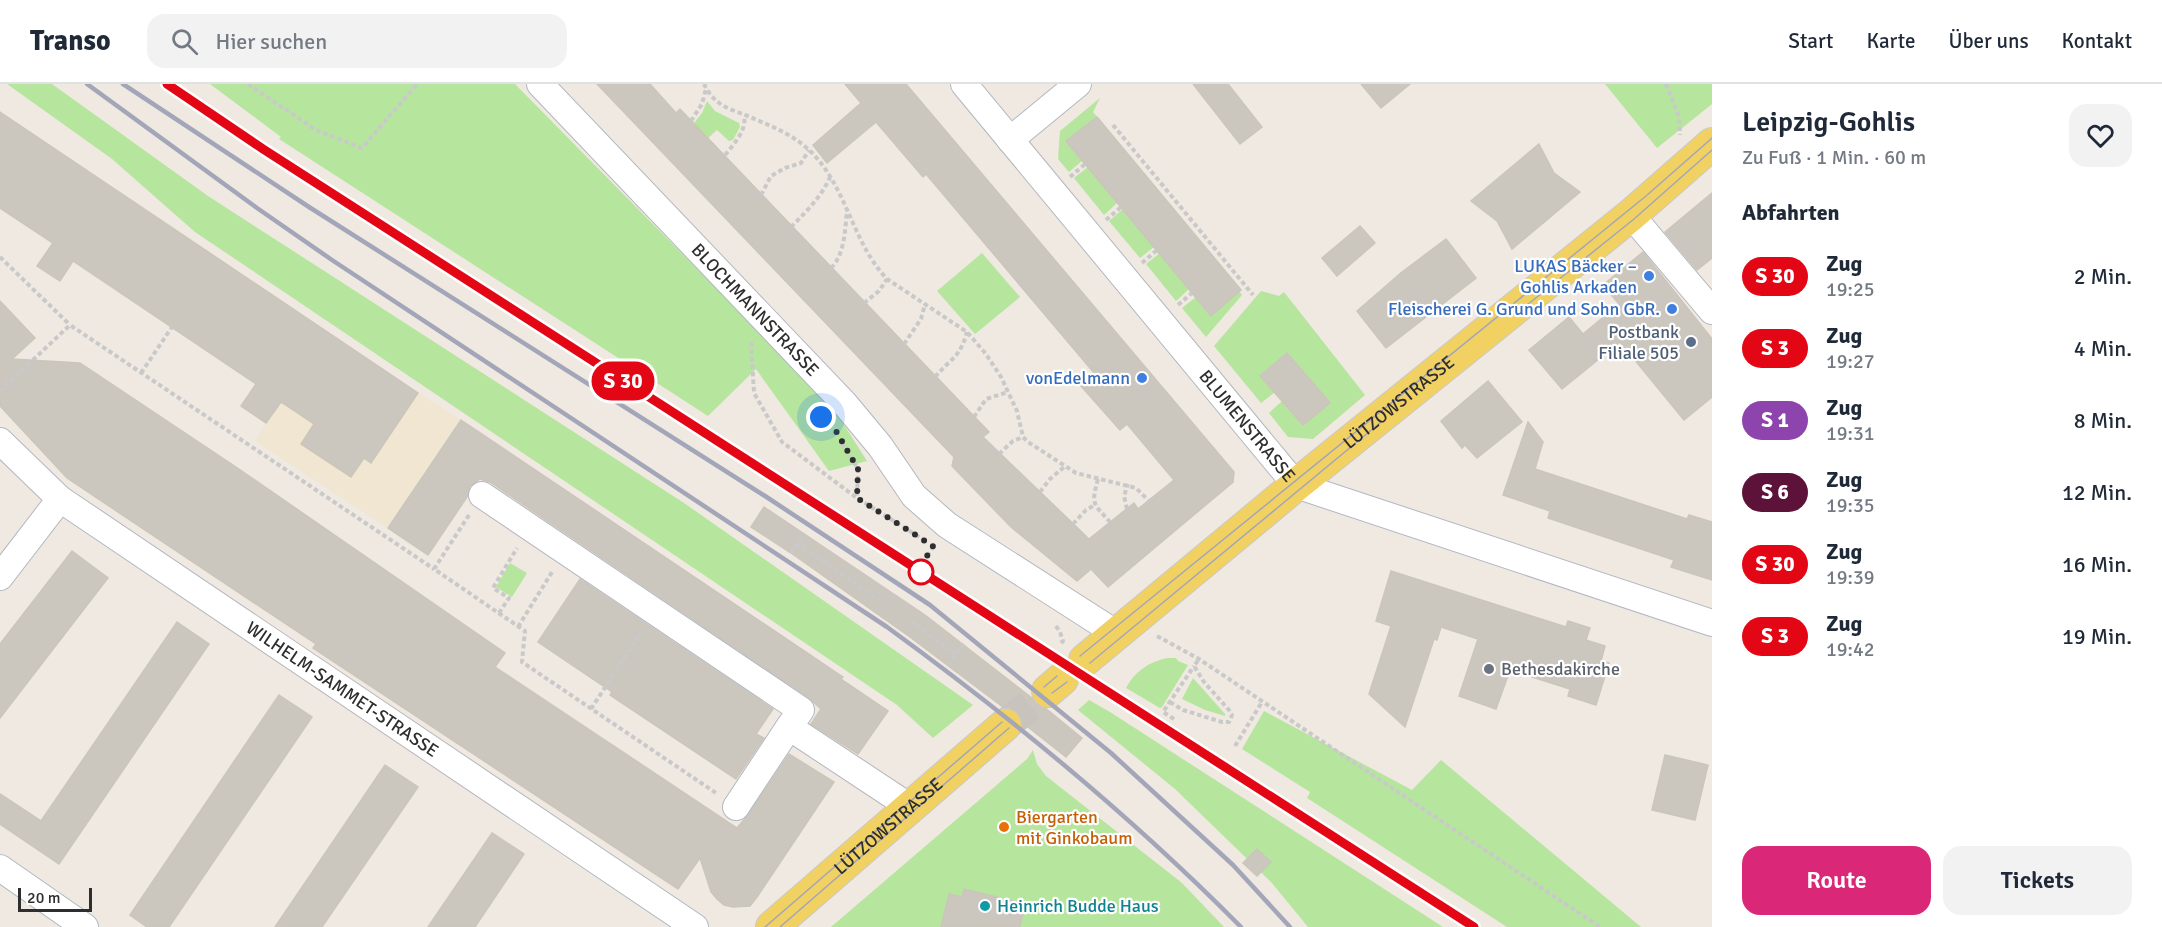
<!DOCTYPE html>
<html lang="de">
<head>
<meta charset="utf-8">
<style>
	:root { --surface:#fff; --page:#f2f2f3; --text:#1f2937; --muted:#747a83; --line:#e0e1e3; --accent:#db2777 }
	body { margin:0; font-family:Signika,sans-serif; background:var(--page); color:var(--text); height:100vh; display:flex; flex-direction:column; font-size:22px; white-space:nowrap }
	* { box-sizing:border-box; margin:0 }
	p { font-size:20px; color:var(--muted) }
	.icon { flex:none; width:33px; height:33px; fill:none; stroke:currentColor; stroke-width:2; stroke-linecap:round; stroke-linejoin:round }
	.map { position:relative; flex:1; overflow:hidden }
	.drawer { display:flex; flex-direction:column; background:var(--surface); width:450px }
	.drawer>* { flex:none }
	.badge { padding:0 12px; border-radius:20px; font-size:21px; line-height:39px }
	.scale { position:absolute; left:18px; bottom:15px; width:74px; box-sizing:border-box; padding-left:6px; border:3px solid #2e2e2e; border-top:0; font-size:16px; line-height:21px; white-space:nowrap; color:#2e2e2e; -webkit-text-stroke:4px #fff; paint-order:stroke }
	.you { position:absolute; width:30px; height:30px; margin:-15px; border:4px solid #fff; border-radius:50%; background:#1a73e8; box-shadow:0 0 0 9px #1a73e833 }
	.map>.badge { position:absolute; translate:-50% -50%; box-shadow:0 0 0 3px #fff }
	h2 { padding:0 30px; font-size:22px; line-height:54px }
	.round { display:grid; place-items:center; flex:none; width:63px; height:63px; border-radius:18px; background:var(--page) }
	.headline { display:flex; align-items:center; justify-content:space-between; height:102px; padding:0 30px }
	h1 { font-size:28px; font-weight:600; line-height:45px }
	.button { display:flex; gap:12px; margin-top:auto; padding:12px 30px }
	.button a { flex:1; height:69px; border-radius:18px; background:var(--accent); color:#fff; font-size:24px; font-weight:600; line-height:69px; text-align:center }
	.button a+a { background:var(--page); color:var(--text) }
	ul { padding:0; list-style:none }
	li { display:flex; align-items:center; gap:18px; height:72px; padding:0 30px }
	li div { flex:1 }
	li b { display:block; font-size:22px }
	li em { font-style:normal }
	li .badge { min-width:66px; font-weight:700; text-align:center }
	header { display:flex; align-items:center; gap:36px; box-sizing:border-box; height:84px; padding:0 30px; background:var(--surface); border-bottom:2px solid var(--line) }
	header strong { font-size:28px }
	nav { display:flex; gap:33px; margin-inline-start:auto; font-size:21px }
	.search { width:420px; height:54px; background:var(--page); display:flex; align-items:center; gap:15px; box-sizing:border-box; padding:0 21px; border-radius:18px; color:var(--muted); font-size:22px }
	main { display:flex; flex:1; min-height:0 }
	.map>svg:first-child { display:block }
	.education { fill:#f0e6d1 }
	.green { fill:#b6e59e }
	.building { fill:#cbc7bf; stroke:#cbc5ba; stroke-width:1.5 }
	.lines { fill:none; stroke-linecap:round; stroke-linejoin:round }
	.major-tunnel { stroke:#c8c4bd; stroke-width:32; stroke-dasharray:32 16; stroke-linecap:butt }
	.minor-casing { stroke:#b4b7c1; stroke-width:28 }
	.major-casing { stroke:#c9c9c9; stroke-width:34 }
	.path { stroke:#c9c9c9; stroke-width:4; stroke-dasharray:4.5 3; stroke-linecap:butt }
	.minor { stroke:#fff; stroke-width:26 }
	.major { stroke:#f2d163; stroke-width:32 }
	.tram { stroke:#a3a6b8; stroke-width:1.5 }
	.rail { stroke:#a3a6b8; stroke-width:4.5 }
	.line-casing { stroke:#fff; stroke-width:14 }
	.line { stroke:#e30614; stroke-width:9 }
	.walk { stroke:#2e2e2e; stroke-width:6; stroke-dasharray:0 10.8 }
	.shop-dot { fill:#3f7fe0; stroke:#fff; stroke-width:2 }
	.service-dot { fill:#5c6f8a; stroke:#fff; stroke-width:2 }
	.stop-dot { fill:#fff; stroke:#e30614; stroke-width:3 }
	.worship-dot { fill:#6b7280; stroke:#fff; stroke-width:2 }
	.food-dot { fill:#e8710a; stroke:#fff; stroke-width:2 }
	.culture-dot { fill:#0f9aa8; stroke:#fff; stroke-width:2 }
	.labels { text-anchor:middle; stroke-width:4.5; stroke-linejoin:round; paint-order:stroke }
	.shop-label { font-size:18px; fill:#366cbe; stroke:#fff; text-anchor:end }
	.street-label { font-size:18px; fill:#2e2e2e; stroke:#fff }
	.service-label { font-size:18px; fill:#4e5e75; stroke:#fff; text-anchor:end }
	.worship-label { font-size:18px; fill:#5b616d; stroke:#fff; text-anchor:start }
	.food-label { font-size:18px; fill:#c56008; stroke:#fff; text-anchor:start }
	.culture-label { font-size:18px; fill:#0d838f; stroke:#fff; text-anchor:start }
</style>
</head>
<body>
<header>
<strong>Transo</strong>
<div class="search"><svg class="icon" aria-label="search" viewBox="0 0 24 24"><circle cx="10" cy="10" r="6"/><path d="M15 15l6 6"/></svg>Hier suchen</div>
<nav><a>Start</a><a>Karte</a><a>Über uns</a><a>Kontakt</a></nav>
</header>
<main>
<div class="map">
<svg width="1712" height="843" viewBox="0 0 1712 843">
	<rect width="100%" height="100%" fill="#efe9e1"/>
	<polygon class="education" points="418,309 461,336 388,444 255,357 281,318 314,340 302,360 351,393 364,374 372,378"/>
	<g class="green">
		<polygon points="7,0 52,0 208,112 684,419 973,621 933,654 897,621 195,148 112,75"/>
		<polygon points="210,0 515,0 832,322 867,377 829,387 756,285 708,332 279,55 281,53"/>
		<polygon points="1605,0 1712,0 1712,20 1657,64"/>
		<polygon points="1100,14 1093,28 1097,33 1066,57 1082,77 1069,88 1058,75 1060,47"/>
		<polygon points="707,17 715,27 739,39 740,43 733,56 729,57 717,46 706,56 696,50 700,46 694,39 702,29"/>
		<polygon points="1088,83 1117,119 1104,131 1074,94"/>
		<polygon points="1123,125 1154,163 1140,174 1109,137"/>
		<polygon points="982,169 1020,213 975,250 937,207"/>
		<polygon points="1160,169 1189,205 1176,217 1146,180"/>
		<polygon points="1239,207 1242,211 1206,253 1182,224 1196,213"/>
		<polygon points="1261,207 1279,212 1284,208 1365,311 1313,355 1288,353 1269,329 1282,317 1303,341 1329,319 1287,269 1260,292 1274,309 1261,319 1214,262"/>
		<polygon points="510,479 527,489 512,513 496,503"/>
		<path d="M 1168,574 L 1176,574 L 1178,577 L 1188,581 L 1162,623 L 1160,624 L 1126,604 C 1134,588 1150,577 1168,574 Z"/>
		<polygon points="1193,594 1225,630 1225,632 1205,626 1182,615"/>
		<polygon points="1089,616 1110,628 1443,843 1308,843 1271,798 1175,705 1078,626"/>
		<polygon points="1264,627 1412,706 1441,676 1641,843 1507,843 1307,714 1310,708 1242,665"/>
		<polygon points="1033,666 1037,680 1046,692 1182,799 1224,843 831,843 1027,675"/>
	</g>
	<g class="building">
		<polygon points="597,0 650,0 676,29 680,25 989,348 983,353 1089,455 1134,419 1138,425 1174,396 1127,340 1120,346 1081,302 1095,290 926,90 923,93 876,38 827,79 813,61 861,19 845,0 906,0 1234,388 1233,398 1108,503 1091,485 1077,497 1011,443 952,382 954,373"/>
		<polygon points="1193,0 1228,0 1262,43 1240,60"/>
		<polygon points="1361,0 1410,0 1381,24"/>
		<polygon points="0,28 418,309 371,379 364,374 351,393 301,360 314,340 281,318 266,339 241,322 256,300 73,177 60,197 37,182 53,159 0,124"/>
		<polygon points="1097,33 1241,206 1211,232 1066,57"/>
		<polygon points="1539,60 1554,89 1580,108 1512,165 1497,137 1471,117"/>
		<polygon points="1712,109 1712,174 1697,186 1665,148"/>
		<polygon points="1360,142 1375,159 1337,192 1322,174"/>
		<polygon points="1446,155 1476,194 1386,264 1357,227 1402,188"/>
		<polygon points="1643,168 1712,255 1712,313 1684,336 1620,258 1562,305 1529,266 1569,233 1583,250 1619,220 1603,201"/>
		<polygon points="0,217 35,254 12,275 80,279 236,383 505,569 495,583 737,744 748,731 789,670 834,698 757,813 750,822 733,823 724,821 717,815 711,808 700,774 678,805 313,564 316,560 67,394 0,322"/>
		<polygon points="1287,269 1330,319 1303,341 1260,292"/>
		<polygon points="1488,297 1522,338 1477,374 1465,361 1462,364 1441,337"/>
		<polygon points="461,336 843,593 841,595 888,627 858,670 811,640 821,625 809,614 490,398 480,395 470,402 467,413 428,471 388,444"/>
		<polygon points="1528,338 1543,358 1535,385 1687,435 1689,431 1712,438 1712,496 1671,483 1674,476 1548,434 1550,427 1503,411"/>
		<polygon points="764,423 925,531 1032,614 1035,619 1045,624 1082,654 1066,673 1023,639 1018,629 1011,624 1003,623 910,553 791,469 751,443"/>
		<polygon points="72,467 108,494 0,634 0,560"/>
		<polygon points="1391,487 1566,543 1568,537 1590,544 1586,556 1605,562 1601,577 1609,579 1596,621 1568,612 1570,605 1510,586 1496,625 1459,612 1478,555 1441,543 1437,556 1434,555 1405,643 1369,610 1391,542 1376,537"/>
		<polygon points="580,495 773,625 756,650 764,654 736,695 610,611 612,608 538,558"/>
		<polygon points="177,538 209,560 59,780 0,740 0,710 41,737"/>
		<polygon points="279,611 312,633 169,843 147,843 130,831"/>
		<polygon points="1665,671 1708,681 1695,736 1652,726"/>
		<polygon points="385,681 418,703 387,748 322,843 275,843"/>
		<polygon points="492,749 524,770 475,843 428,843"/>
		<polygon points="1257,765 1271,778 1257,792 1243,779"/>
		<polygon points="964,805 1025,820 1020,843 941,843 949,810 962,813"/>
	</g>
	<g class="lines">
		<polyline class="major-tunnel" points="1005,641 1048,607"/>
		<g class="minor-casing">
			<g id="minor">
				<path id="s1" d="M 540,0 L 845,320 L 880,362 L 914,412 L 947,441 L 1117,550"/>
				<path id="s2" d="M 964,0 L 1296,401 L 1712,539"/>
				<polyline points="1010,56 1078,0"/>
				<polyline points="1631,131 1712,227"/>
				<path id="s3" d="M 0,357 L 60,415 L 695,843"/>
				<polyline points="482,411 801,626 789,643"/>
				<polyline points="0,493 60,415"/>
				<polyline points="736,723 789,643 910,723"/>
				<polyline points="0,784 85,843"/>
			</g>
		</g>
		<g class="major-casing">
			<g id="major">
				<path id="s4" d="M 1085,576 L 1296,401 L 1631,131 L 1712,60"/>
				<polyline points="1048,607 1062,595"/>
				<path id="s5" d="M 772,843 L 1005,641"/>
			</g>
		</g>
		<g class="path">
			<polyline points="248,0 316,46 362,64 417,0"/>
			<path d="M 704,0 C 707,6 712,14 718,18 C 725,24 735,27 743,30 C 766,40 789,48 808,65 C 847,101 851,157 887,195 L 967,248 L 986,270 L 1001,293 L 1017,327 L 1023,353 L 1028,358 L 1076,389 L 1136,404 L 1149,417"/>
			<polyline points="1666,0 1679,33 1680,51"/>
			<polyline points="691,37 702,20 706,5"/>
			<polyline points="1113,41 1253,211"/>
			<path d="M 725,71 C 734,60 747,46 744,32"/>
			<polyline points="1070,93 1085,80"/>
			<polyline points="761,111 771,92 785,84 801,79 809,66"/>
			<polyline points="1106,136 1121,123"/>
			<path d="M 791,143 C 806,128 822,112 830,93"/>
			<polyline points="0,173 70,241"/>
			<polyline points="1142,179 1157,166"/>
			<path d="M 831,184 C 845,170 845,145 847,127"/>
			<polyline points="864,219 879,207 887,195"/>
			<polyline points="1178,221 1192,209"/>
			<polyline points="751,258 754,309 782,358 857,414 924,456"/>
			<polyline points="904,260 921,235 925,220"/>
			<polyline points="141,289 172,243"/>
			<path d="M 935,293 C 951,274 960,274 967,248"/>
			<polyline points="0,307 70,241 434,485"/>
			<polyline points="974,333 986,315 1008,308"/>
			<polyline points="842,359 858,385 857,413"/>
			<polyline points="999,370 1013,357 1023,353"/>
			<path d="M 1098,395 C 1091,421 1093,419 1110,438"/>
			<polyline points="1040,408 1050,395 1064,383"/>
			<polyline points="1127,425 1124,412 1128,400"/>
			<polyline points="469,431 434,485 525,547 522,578 716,709"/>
			<polyline points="1073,440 1086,426 1095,421"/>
			<polyline points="797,460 885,520"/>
			<polyline points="791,469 804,449"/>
			<polyline points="927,472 935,460"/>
			<polyline points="499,529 509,514 493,504 517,464"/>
			<polyline points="911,537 956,570"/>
			<polyline points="1056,542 1060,548 1063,557 1061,559"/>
			<polyline points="518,543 552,488"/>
			<polyline points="1157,552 1199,575 1600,843"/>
			<polyline points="948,581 964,560"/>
			<polyline points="1170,618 1183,626 1222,638 1229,638 1232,631 1229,626 1204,598 1194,582 1199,575"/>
			<polyline points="591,625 641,548"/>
			<polyline points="1174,635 1163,628 1194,582"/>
			<polyline points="1235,662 1262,618"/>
		</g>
		<use href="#minor" class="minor"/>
		<use href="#major" class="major"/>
		<g class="tram">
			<polyline points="1522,225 1634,135 1712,66"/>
			<polyline points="1080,572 1646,112 1712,54"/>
			<polyline points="1090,579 1381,338"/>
			<polyline points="1044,603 1057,592"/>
			<polyline points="1052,609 1067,598"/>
			<polyline points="765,843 1002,638"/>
			<polyline points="780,843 1009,644"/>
		</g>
		<g class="rail">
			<path d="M 87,0 L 257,124 L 332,176 L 887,543 C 1012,634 1132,733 1241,843"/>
			<polyline points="123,0 309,123 765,412 930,521 1111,669 1233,781 1290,843"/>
			<polyline points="167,0 263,65 1474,843"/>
		</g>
	</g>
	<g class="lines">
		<g class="line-casing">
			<polyline id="line" points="167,0 263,65 1474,843"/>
		</g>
		<use href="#line" class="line"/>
		<polyline class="walk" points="821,333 836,347 858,385 857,414 933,462 927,472 921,488"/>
	</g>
	<g class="shop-dot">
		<circle cx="1649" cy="192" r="6"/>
		<circle cx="1672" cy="225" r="6"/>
		<circle cx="1142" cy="294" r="6"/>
	</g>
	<circle class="service-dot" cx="1691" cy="258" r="6"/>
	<circle class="stop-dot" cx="921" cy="488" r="12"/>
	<circle class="worship-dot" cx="1489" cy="585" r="6"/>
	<circle class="food-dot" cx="1004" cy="743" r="6"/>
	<circle class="culture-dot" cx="985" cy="822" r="6"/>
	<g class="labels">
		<g class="shop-label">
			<text x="1637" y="188">LUKAS Bäcker –<tspan x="1637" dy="21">Gohlis Arkaden</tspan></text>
			<text x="1660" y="231">Fleischerei G. Grund und Sohn GbR.</text>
			<text x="1130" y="300">vonEdelmann</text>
		</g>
		<g class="street-label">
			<text dy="6" stroke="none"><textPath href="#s1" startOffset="312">BLOCHMANNSTRASSE</textPath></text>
			<text dy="6" stroke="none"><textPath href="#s4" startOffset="406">LÜTZOWSTRASSE</textPath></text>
			<text dy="6" stroke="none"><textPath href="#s2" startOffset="444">BLUMENSTRASSE</textPath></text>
			<text dy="6" stroke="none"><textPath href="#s3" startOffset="424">WILHELM-SAMMET-STRASSE</textPath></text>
			<text dy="6" stroke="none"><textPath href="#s5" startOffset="154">LÜTZOWSTRASSE</textPath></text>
		</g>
		<g class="service-label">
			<text x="1679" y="254">Postbank<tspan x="1679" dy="21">Filiale 505</tspan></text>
		</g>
		<g class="worship-label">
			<text x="1501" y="591">Bethesdakirche</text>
		</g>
		<g class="food-label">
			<text x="1016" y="739">Biergarten<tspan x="1016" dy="21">mit Ginkobaum</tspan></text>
		</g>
		<g class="culture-label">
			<text x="997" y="828">Heinrich Budde Haus</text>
		</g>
	</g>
</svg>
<div class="scale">20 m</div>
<div class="you" style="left:821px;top:333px"></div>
<b class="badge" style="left:623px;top:297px;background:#e30614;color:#fff">S 30</b>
</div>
<section class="drawer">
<div class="headline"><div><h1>Leipzig-Gohlis</h1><p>Zu Fuß · 1 Min. · 60 m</p></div><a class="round"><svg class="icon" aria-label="heart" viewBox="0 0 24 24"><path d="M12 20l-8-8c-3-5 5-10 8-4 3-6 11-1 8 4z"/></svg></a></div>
<h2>Abfahrten</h2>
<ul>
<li><span class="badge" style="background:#e30614;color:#fff">S 30</span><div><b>Zug</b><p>19:25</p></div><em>2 Min.</em></li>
<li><span class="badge" style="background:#e30614;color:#fff">S 3</span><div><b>Zug</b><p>19:27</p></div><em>4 Min.</em></li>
<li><span class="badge" style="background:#8e44ad;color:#fff">S 1</span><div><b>Zug</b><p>19:31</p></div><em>8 Min.</em></li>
<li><span class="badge" style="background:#5d1339;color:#fff">S 6</span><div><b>Zug</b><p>19:35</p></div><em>12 Min.</em></li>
<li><span class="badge" style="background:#e30614;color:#fff">S 30</span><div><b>Zug</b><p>19:39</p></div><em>16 Min.</em></li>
<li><span class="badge" style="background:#e30614;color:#fff">S 3</span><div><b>Zug</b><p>19:42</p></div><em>19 Min.</em></li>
</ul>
<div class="button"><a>Route</a><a>Tickets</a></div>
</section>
</main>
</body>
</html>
